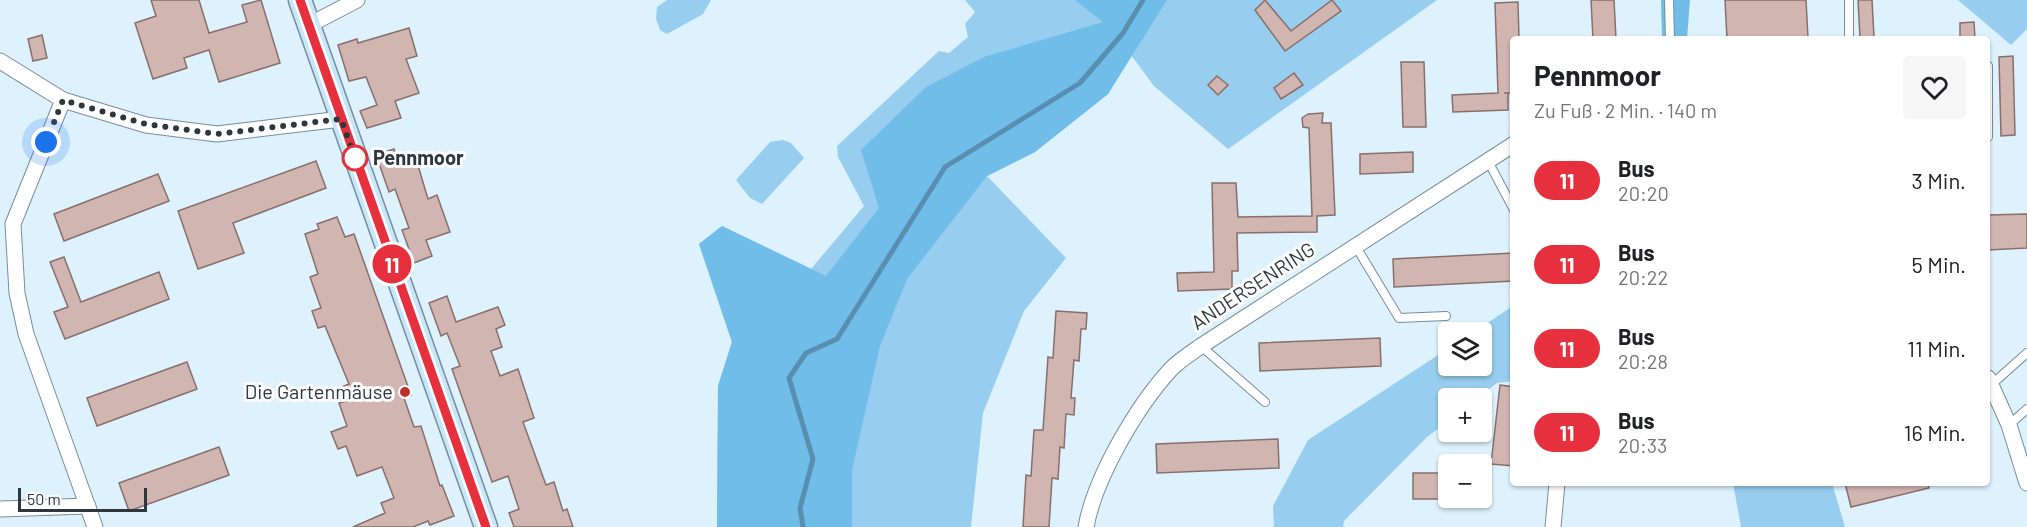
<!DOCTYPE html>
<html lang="de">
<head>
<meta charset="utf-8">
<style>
	:root { --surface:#fff; --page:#f6f6f6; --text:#202124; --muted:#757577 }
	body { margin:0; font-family:Barlow,sans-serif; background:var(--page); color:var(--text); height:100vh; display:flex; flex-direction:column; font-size:22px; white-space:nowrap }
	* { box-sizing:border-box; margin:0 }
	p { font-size:20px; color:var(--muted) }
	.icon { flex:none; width:33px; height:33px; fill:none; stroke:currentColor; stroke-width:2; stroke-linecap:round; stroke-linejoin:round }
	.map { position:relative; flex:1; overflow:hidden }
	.sheet { position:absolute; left:1510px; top:36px; width:480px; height:450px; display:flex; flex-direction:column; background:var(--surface); border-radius:6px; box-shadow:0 2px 4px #0004 }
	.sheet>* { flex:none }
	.badge { padding:0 12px; border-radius:20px; font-size:21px; line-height:39px }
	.fabs { position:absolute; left:1438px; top:322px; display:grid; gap:12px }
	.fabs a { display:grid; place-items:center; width:54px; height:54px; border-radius:6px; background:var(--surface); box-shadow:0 2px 4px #0004; font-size:30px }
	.scale { position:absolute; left:18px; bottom:15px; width:129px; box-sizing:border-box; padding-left:6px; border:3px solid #2d373d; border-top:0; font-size:16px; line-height:21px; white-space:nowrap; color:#2d373d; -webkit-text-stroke:4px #fcfcfc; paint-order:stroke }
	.you { position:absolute; width:30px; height:30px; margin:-15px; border:4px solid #fff; border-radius:50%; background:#1a73e8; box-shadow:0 0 0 9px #1a73e833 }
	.map>.badge { position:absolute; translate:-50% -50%; box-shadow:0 0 0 3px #fff }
	.round { display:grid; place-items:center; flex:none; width:63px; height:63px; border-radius:6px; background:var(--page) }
	.overview { display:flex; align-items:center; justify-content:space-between; height:102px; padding:0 24px }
	h1 { font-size:28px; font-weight:700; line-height:45px }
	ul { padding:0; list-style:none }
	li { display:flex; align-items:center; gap:18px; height:84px; padding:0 24px }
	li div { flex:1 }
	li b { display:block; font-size:22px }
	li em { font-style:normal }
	li .badge { min-width:66px; font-weight:700; text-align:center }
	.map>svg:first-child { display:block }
	.green { fill:#97cdee }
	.forest { fill:#71bde9 }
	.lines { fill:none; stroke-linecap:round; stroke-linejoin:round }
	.stream { stroke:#588fb0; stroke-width:5 }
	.building { fill:#d1b5b1; stroke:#886f6b; stroke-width:1.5 }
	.lane-casing { stroke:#778d9b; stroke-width:10 }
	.street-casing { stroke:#778d9b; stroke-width:17 }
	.secondary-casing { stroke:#778d9b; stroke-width:25 }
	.lane { stroke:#fff; stroke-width:8 }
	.street { stroke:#fff; stroke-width:15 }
	.secondary { stroke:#c8e7f8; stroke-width:22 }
	.line-casing { stroke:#fff; stroke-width:14 }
	.line { stroke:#e7303d; stroke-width:9 }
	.walk { stroke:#2d373d; stroke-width:6; stroke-dasharray:0 10.8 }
	.stop-dot { fill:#fff; stroke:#e7303d; stroke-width:3 }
	.poi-dot { fill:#bf3128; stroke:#fcfcfc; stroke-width:2 }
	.labels { text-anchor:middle; stroke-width:6; stroke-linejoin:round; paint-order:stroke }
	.stop-label { font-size:20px; font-weight:bold; fill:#2d373d; stroke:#fcfcfc; text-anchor:start }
	.street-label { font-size:20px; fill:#2d373d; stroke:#fcfcfc }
	.poi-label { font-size:20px; fill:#2d373d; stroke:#fcfcfc; text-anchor:end }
</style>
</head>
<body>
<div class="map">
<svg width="2027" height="527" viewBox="0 0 2027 527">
	<rect width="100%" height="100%" fill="#def2fe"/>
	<g class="green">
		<polygon points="667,0 711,0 703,14 667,34 660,30 656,19 657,7"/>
		<polygon points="965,0 1437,0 1228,149 1154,86 1131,55 1108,94 1035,152 987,176 1066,258 1024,311 983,413 971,527 717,527 718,386 732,342 699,244 722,226 811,269 864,206 838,157 837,146 939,51 949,53 968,37 965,24 975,12"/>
		<polygon points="1958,0 2027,0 2027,29 2011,45"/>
		<polygon points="783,140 791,143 804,158 762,204 750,198 736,180 770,142"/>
		<polygon points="1513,306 1513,381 1497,383 1476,399 1449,399 1449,420 1426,438 1344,521 1343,527 1274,527 1273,506 1308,440 1449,348 1449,366 1482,366 1482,333 1472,333"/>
		<polygon points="1733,483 1832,483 1845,527 1741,527"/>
	</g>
	<g class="forest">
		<polygon points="1075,0 1167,0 1108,94 1035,152 987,176 907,279 880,346 852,470 852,527 717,527 718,386 732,342 699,244 722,226 826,276 879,208 861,150 926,87 984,57 1103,22"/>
		<polygon points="1661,0 1690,0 1687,39 1662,39"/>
	</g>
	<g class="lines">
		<polyline class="stream" points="803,527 800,508 813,459 789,378 806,353 837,339 945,167 1080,83 1123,33 1143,0"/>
	</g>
	<g class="building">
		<polygon points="151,0 199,0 209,33 247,22 242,5 261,0 280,63 219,82 209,50 184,58 187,68 153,79 135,23 156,16"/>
		<polygon points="1265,0 1291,31 1332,0 1341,11 1285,51 1255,10"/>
		<polygon points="1591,0 1614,0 1616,39 1593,39"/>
		<polygon points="1725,0 1806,0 1808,38 1727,39"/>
		<polygon points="1858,0 1872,0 1874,37 1860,37"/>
		<polygon points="1518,2 1519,39 1514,39 1514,93 1504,93 1508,93 1508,110 1453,112 1452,95 1498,93 1495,3"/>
		<polygon points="1974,22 1975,39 1960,39 1960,23"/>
		<polygon points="409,28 417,56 406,59 419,93 395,101 401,118 367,128 360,111 377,105 366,77 349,81 338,45 357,39 358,43"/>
		<polygon points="42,35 47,58 33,61 28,39"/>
		<polygon points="2013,56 2015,135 2001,136 1999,57"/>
		<polygon points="1401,62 1424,62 1426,127 1403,127"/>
		<polygon points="1294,73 1303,85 1281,99 1274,88"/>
		<polygon points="1217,76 1228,85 1218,95 1208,85"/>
		<polygon points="1323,113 1322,123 1331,123 1335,215 1317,216 1317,232 1237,233 1238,271 1232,271 1232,289 1178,291 1177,273 1214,272 1212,183 1236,183 1238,217 1312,216 1309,128 1303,127 1302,118 1308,114"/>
		<polygon points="394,149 397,158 414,152 428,199 437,195 450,232 426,240 432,256 414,263 402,230 409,228 395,189 389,192 376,155"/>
		<polygon points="1413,152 1413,172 1360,174 1360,154"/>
		<polygon points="316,161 326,188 233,223 244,253 198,269 178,211"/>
		<polygon points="158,174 169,201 64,241 54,214"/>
		<polygon points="2027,214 2027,248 1988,250 1988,215"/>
		<polygon points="337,217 345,237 354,234 411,395 404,398 414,427 421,426 440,486 442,485 454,516 430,525 428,521 413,527 353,527 385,513 381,503 394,498 382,467 357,476 346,446 338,449 331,432 347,426 339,403 347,401 342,387 349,384 325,326 318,328 312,311 321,308 310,277 318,274 305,234 319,229 317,224"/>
		<polygon points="1514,253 1514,281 1394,287 1393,259"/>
		<polygon points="64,257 81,302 159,272 169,299 65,339 54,312 68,307 50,262"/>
		<polygon points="447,296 456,322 498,307 505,325 496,329 502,347 491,351 500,376 518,369 534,418 523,422 546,485 554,482 563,511 567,509 573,527 514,527 509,513 519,509 508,476 492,482 452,369 460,366 447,333 441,336 429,303"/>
		<polygon points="1056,311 1087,313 1086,329 1081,329 1079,361 1074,360 1071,398 1075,398 1074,415 1066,414 1064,448 1060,447 1058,479 1052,478 1049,527 1023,527 1026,475 1031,476 1034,430 1043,430 1048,357 1053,358"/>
		<polygon points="1380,338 1381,366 1260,371 1259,343"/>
		<polygon points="187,362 197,389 97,426 87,398"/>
		<polygon points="1500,385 1514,387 1514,466 1491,464"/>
		<polygon points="1278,439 1279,468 1157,473 1156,444"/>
		<polygon points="219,447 229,475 129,511 119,483"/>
		<rect x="1413" y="473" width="36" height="26"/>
		<polygon points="1845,483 1928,483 1929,488 1851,507"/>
	</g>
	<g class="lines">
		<g class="lane-casing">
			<g id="lane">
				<polyline points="1669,0 1670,39"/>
				<polyline points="1849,0 1849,39"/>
				<polyline points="1988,66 1988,137"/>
				<polyline points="1488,161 1514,210"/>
				<polyline points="1355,245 1399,318 1446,316"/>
				<polyline points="1201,346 1265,402"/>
				<polyline points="1991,385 2027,353"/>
				<polyline points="2009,425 2027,409"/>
			</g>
		</g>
		<g class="street-casing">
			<g id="street">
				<polyline points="309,25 357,0"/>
				<polyline points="0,61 63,100 146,125 217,134 341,119"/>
				<polyline points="63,100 13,224 17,293 26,334 95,527"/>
				<polyline points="1988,378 2009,425 2027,483"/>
				<polyline points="0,509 88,506"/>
				<path d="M 1086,527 C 1095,477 1137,406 1171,369 C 1180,360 1191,353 1201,346 L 1514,144"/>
				<polyline points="1553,527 1557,483"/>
			</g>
		</g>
		<g class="secondary-casing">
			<polyline id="secondary" points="300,0 486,527"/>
		</g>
		<use href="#lane" class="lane"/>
		<use href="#street" class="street"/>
		<use href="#secondary" class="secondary"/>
	</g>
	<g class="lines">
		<g class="line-casing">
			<polyline id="line" points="300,0 486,527"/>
		</g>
		<use href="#line" class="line"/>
		<polyline class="walk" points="46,142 63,100 146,124 217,134 341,119 355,158"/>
	</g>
	<circle class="stop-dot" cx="355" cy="158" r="12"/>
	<circle class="poi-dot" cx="405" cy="392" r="6"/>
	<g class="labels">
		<g class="stop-label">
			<text x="373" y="165">Pennmoor</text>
		</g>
		<g class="street-label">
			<text transform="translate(1253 286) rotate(-33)" y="7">ANDERSENRING</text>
		</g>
		<g class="poi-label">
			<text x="393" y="399">Die Gartenmäuse</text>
		</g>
	</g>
</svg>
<div class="fabs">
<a><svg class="icon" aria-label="layers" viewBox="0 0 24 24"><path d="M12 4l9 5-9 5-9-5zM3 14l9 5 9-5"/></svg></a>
<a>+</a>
<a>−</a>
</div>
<div class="scale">50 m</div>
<div class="you" style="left:46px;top:142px"></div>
<b class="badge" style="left:392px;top:264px;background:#e7303d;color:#fff">11</b>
<section class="sheet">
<div class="overview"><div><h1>Pennmoor</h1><p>Zu Fuß · 2 Min. · 140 m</p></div><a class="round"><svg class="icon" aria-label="heart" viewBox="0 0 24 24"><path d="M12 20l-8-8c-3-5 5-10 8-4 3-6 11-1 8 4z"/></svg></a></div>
<ul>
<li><span class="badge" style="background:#e7303d;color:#fff">11</span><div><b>Bus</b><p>20:20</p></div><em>3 Min.</em></li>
<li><span class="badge" style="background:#e7303d;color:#fff">11</span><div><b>Bus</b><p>20:22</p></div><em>5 Min.</em></li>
<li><span class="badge" style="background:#e7303d;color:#fff">11</span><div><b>Bus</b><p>20:28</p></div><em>11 Min.</em></li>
<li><span class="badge" style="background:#e7303d;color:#fff">11</span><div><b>Bus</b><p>20:33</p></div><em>16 Min.</em></li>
</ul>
</section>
</div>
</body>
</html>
